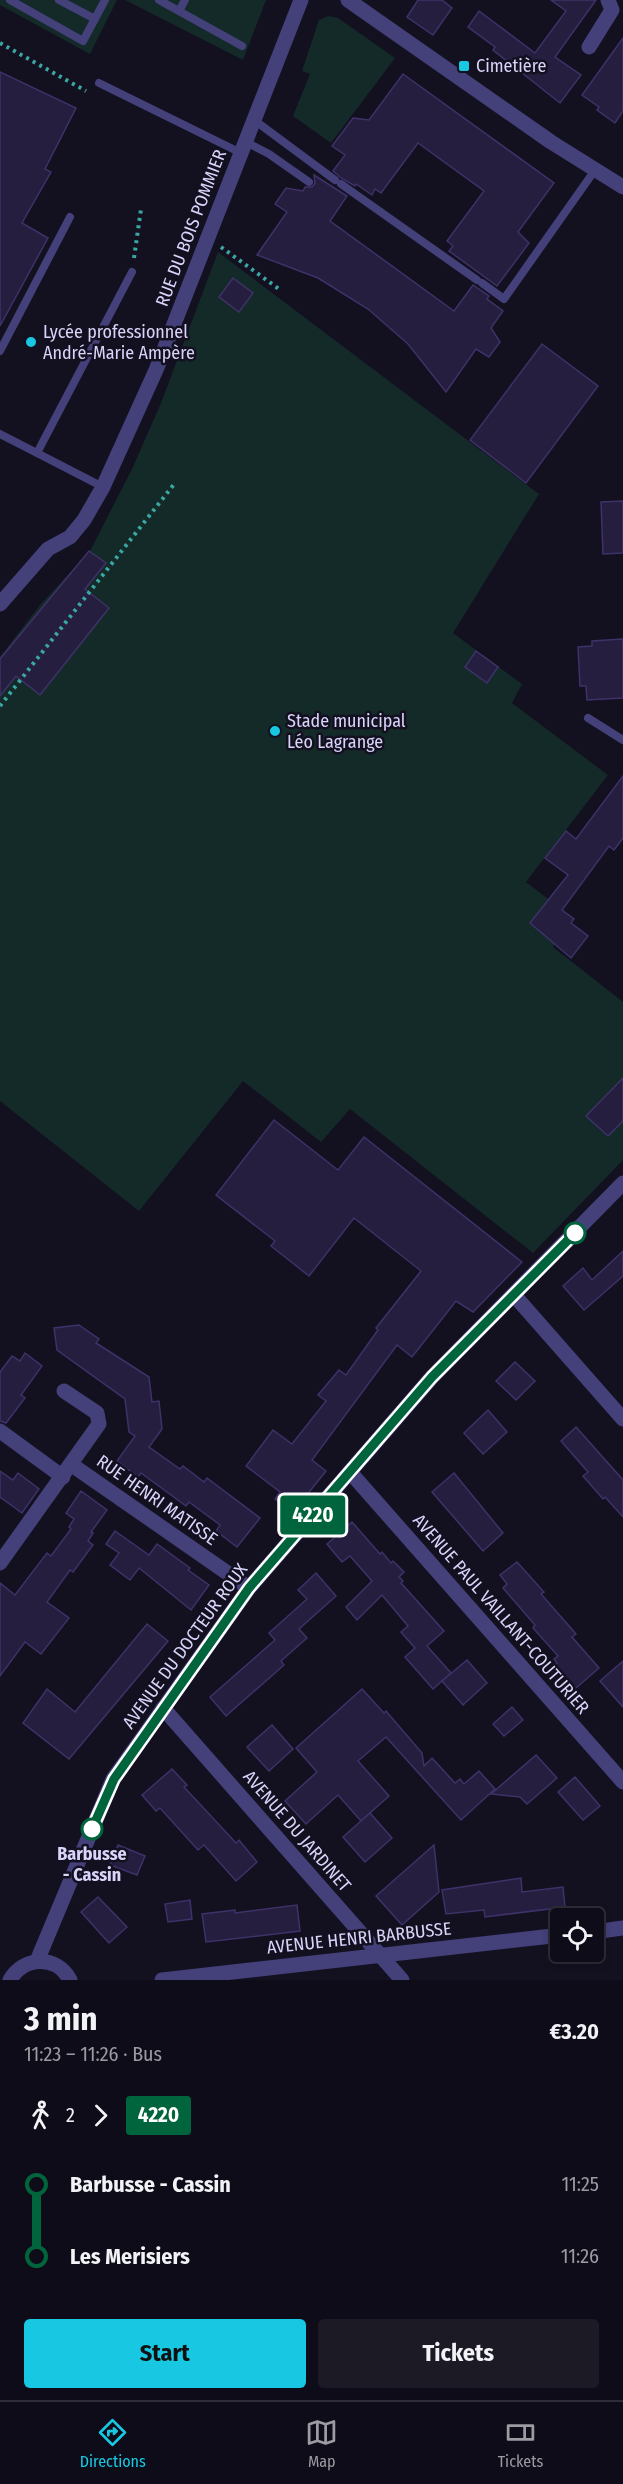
<!DOCTYPE html>
<html lang="en">
<head>
<meta charset="utf-8">
<style>
	:root { --surface:#0e0c18; --page:#1c1a25; --text:#f1f3f6; --muted:#9b9ba2; --line:#2e2c37; --accent:#18c8e2 }
	body { margin:0; font-family:"Fira Sans Condensed",sans-serif; background:var(--page); color:var(--text); height:100vh; display:flex; flex-direction:column; font-size:22px; white-space:nowrap }
	* { box-sizing:border-box; margin:0 }
	p { font-size:20px; color:var(--muted) }
	.icon { flex:none; width:33px; height:33px; fill:none; stroke:currentColor; stroke-width:2; stroke-linecap:round; stroke-linejoin:round }
	.map { position:relative; height:1980px; overflow:hidden }
	.drawer { display:flex; flex-direction:column; background:var(--surface); flex:1 }
	.drawer>* { flex:none }
	.badge { padding:0 12px; border-radius:4px; font-size:21px; line-height:39px }
	.fabs { position:absolute; left:550px; top:1908px; display:grid; gap:12px }
	.fabs a { display:grid; place-items:center; width:54px; height:54px; border-radius:6px; background:var(--surface); box-shadow:0 3px 9px #0003,0 0 0 2px var(--line); font-size:30px }
	.map>.badge { position:absolute; translate:-50% -50%; box-shadow:0 0 0 3px #fff }
	.legs { display:flex; align-items:center; gap:9px; height:66px; padding:0 24px; font-size:20px }
	.legs p { margin-inline-start:auto }
	.overview { display:flex; align-items:center; justify-content:space-between; height:102px; padding:0 24px }
	h1 { font-size:33px; font-weight:700; line-height:45px }
	.cta { display:flex; gap:12px; margin-top:auto; padding:12px 24px }
	.cta a { flex:1; height:69px; border-radius:6px; background:var(--accent); color:#111; font-size:24px; font-weight:700; line-height:69px; text-align:center }
	.cta a+a { background:var(--page); color:var(--text) }
	ul { padding:0 24px; list-style:none }
	li { display:flex; align-items:center; gap:21px; height:72px; font-size:22px }
	li i { display:grid; place-items:center; width:9px; height:100%; margin:0 8px; background:currentColor }
	li i::after { content:''; width:15px; height:15px; margin:-8px; border:4px solid; border-radius:50%; background:var(--surface) }
	li p { margin-inline-start:auto }
	li:first-child i { background:linear-gradient(#0000 50%,currentColor 0) }
	li:last-child i { background:linear-gradient(currentColor 50%,#0000 0) }
	.tabs { display:flex; justify-content:space-around; align-items:center; height:84px; border-top:2px solid var(--line); background:var(--surface); font-size:16px; color:var(--muted) }
	.tabs a { display:grid; justify-items:center; gap:3px }
	.tabs .selected { color:var(--accent) }
	.map>svg:first-child { display:block }
	.green { fill:#132a29 }
	.building { fill:#251e3f; stroke:#3e3269; stroke-width:1.5 }
	.lines { fill:none; stroke-linecap:round; stroke-linejoin:round }
	.path { stroke:#3ba7a3; stroke-width:4; stroke-dasharray:3 4.5; stroke-linecap:butt }
	.service { stroke:#43407a; stroke-width:8 }
	.minor { stroke:#43407a; stroke-width:15 }
	.line-1-casing { stroke:#fff; stroke-width:14 }
	.line-1 { stroke:#00643c; stroke-width:9 }
	.poi-dot { fill:#18c8e2; stroke:#131020; stroke-width:2 }
	.stop-1-dot { fill:#fff; stroke:#00643c; stroke-width:3 }
	.labels { text-anchor:middle; stroke-width:5; stroke-linejoin:round; paint-order:stroke }
	.poi-label { font-size:18px; fill:#d9d4fa; stroke:#131020; text-anchor:start }
	.street-label { font-size:18px; fill:#d9d4fa; stroke:#131020 }
	.stop-label { font-size:18px; font-weight:bold; fill:#d9d4fa; stroke:#131020 }
</style>
</head>
<body>
<div class="map">
<svg width="623" height="1980" viewBox="0 0 623 1980">
	<rect width="100%" height="100%" fill="#131020"/>
	<g class="green">
		<polygon points="0,0 117,0 90,54 0,5"/>
		<polygon points="125,0 266,0 243,60"/>
		<polygon points="328,16 338,18 395,58 331,143 293,116 310,74 302,71 319,20"/>
		<polygon points="218,252 539,494 453,633 522,684 512,703 608,775 526,882 574,919 553,947 623,1002 623,1160 533,1253 350,1109 321,1142 243,1081 139,1211 0,1101 0,657 40,605 90,551 132,469 161,403"/>
	</g>
	<g class="building">
		<polygon points="418,0 442,0 452,8 433,35 407,17"/>
		<polygon points="551,0 596,0 555,57 581,75 560,103 493,50 495,47 468,27 479,11 535,53 566,11"/>
		<polygon points="623,38 623,111 615,123 597,110 599,107 582,95"/>
		<polygon points="0,72 76,108 45,169 51,172 22,223 48,238 0,326"/>
		<polygon points="403,74 554,183 518,232 529,243 497,286 449,251 453,246 447,241 484,191 418,143 381,193 375,189 372,195 356,184 355,186 341,178 333,171 345,155 332,146 353,118 369,120"/>
		<polygon points="314,175 347,196 330,221 454,311 473,285 489,296 487,299 503,311 491,328 500,342 489,357 476,349 446,392 408,344 368,309 318,278 257,255 287,212 275,204 286,188 303,191 305,187 312,187 315,183"/>
		<polygon points="233,278 253,293 239,312 219,297"/>
		<polygon points="542,344 598,386 526,483 470,440"/>
		<polygon points="623,501 623,553 603,554 601,502"/>
		<polygon points="89,551 106,563 85,589 109,608 40,695 16,676 0,696 0,659"/>
		<polygon points="623,639 623,698 587,700 586,686 580,686 578,647 592,646 592,641"/>
		<polygon points="476,651 498,667 487,683 465,667"/>
		<polygon points="623,776 623,838 614,850 609,846 562,910 574,919 571,923 588,936 571,958 530,923 568,875 545,858 566,831 576,839"/>
		<polygon points="623,1078 623,1121 608,1136 586,1116"/>
		<polygon points="274,1120 338,1170 364,1137 522,1262 473,1312 456,1301 412,1357 397,1345 312,1460 326,1471 293,1512 275,1499 280,1492 246,1466 273,1430 292,1444 326,1401 318,1395 339,1370 346,1375 378,1330 376,1328 421,1271 354,1218 309,1276 271,1246 275,1241 216,1195"/>
		<polygon points="623,1251 623,1276 584,1310 563,1286 583,1268 592,1280"/>
		<polygon points="79,1325 99,1339 96,1343 149,1377 152,1402 159,1401 162,1429 149,1447 180,1469 183,1466 204,1482 207,1478 260,1518 237,1547 216,1531 220,1525 189,1502 186,1506 141,1473 138,1477 117,1461 135,1436 129,1432 125,1399 57,1350 54,1328"/>
		<polygon points="25,1353 42,1366 21,1395 25,1398 6,1423 0,1421 0,1372 12,1356 20,1361"/>
		<polygon points="515,1362 535,1381 516,1400 496,1381"/>
		<polygon points="488,1410 507,1432 483,1454 464,1433"/>
		<polygon points="576,1427 623,1480 623,1517 605,1497 603,1499 583,1476 588,1472 561,1441"/>
		<polygon points="0,1471 13,1480 18,1473 39,1489 22,1513 0,1497"/>
		<polygon points="454,1473 503,1533 483,1551 432,1492"/>
		<polygon points="81,1491 107,1510 91,1532 93,1533 88,1541 93,1545 73,1572 70,1570 47,1602 69,1618 41,1654 25,1642 0,1676 0,1583 15,1595 47,1553 51,1556 71,1529 69,1527 74,1519 66,1513"/>
		<polygon points="352,1522 380,1554 382,1552 391,1563 393,1561 404,1572 399,1577 403,1581 401,1583 444,1631 427,1646 451,1673 433,1689 405,1657 415,1648 401,1632 408,1626 382,1595 357,1620 346,1607 372,1581 350,1556 342,1562 327,1544"/>
		<polygon points="115,1531 149,1555 157,1544 190,1568 188,1570 209,1585 191,1610 139,1568 130,1580 110,1565 119,1553 106,1544"/>
		<polygon points="517,1562 544,1592 541,1594 576,1634 572,1637 599,1668 568,1695 547,1671 557,1663 554,1659 558,1656 533,1628 535,1625 503,1588 507,1584 500,1575"/>
		<polygon points="316,1573 336,1596 299,1629 307,1638 281,1661 284,1665 226,1716 210,1697 275,1640 269,1633 307,1599 298,1590"/>
		<polygon points="147,1624 168,1641 69,1759 23,1723 47,1689 75,1712"/>
		<polygon points="467,1660 487,1683 463,1705 442,1681"/>
		<polygon points="623,1661 623,1707 600,1681"/>
		<polygon points="362,1689 384,1713 386,1711 422,1753 424,1766 432,1758 455,1783 460,1779 464,1784 479,1771 495,1789 461,1820 386,1737 358,1761 389,1796 361,1821 338,1795 306,1824 285,1801 317,1772 296,1748"/>
		<polygon points="512,1707 523,1720 504,1736 493,1724"/>
		<polygon points="272,1725 293,1749 269,1771 247,1747"/>
		<polygon points="536,1755 557,1778 527,1804 520,1797 491,1794"/>
		<polygon points="172,1769 187,1785 184,1787 236,1843 239,1840 257,1862 236,1881 204,1845 198,1850 160,1808 156,1811 142,1795"/>
		<polygon points="575,1777 600,1806 583,1820 558,1792"/>
		<polygon points="370,1813 392,1838 365,1862 343,1837"/>
		<polygon points="118,1845 145,1856 137,1875 110,1865"/>
		<polygon points="434,1845 439,1892 402,1925 376,1896"/>
		<polygon points="521,1878 522,1892 563,1887 565,1907 485,1917 484,1910 446,1914 442,1890"/>
		<polygon points="98,1897 127,1927 109,1943 81,1912"/>
		<polygon points="190,1900 192,1919 168,1922 165,1904"/>
		<polygon points="297,1905 300,1931 206,1942 202,1914 235,1910 235,1913"/>
	</g>
	<g class="lines">
		<g class="path">
			<polyline points="0,43 86,91"/>
			<polyline points="221,247 279,289"/>
			<polyline points="134,258 141,209"/>
			<polyline points="0,706 175,483"/>
		</g>
		<g class="service">
			<polyline points="10,0 83,41 105,0"/>
			<polyline points="59,0 95,19"/>
			<polyline points="159,0 242,46"/>
			<polyline points="179,11 185,0"/>
			<polyline points="99,83 241,153"/>
			<polyline points="254,120 335,180"/>
			<polyline points="246,142 269,154 309,182"/>
			<polyline points="341,184 477,280"/>
			<polyline points="482,283 504,299 595,170"/>
			<polyline points="0,351 70,217"/>
			<polyline points="0,434 37,453"/>
			<polyline points="103,487 37,453 132,272"/>
			<polyline points="588,718 623,740"/>
		</g>
		<g class="minor">
			<polyline points="348,0 551,142 623,187"/>
			<polyline points="589,47 612,10 608,0"/>
			<polyline points="0,604 48,549 70,537 84,520 103,487 156,370 301,0"/>
			<polyline points="514,1295 623,1419"/>
			<polyline points="0,1431 63,1477"/>
			<polyline points="72,1465 249,1588"/>
			<polyline points="350,1472 623,1782"/>
			<polyline points="0,1563 99,1424 97,1413 64,1391"/>
			<polyline points="163,1708 402,1980"/>
			<polyline points="594,1932 623,1928"/>
			<polyline points="37,1961 113,1779 249,1588 432,1377 623,1183"/>
			<path d="M 10,1980 C 23,1956 57,1955 70,1980"/>
			<polyline points="162,1980 561,1935"/>
		</g>
	</g>
	<g class="lines">
		<g class="line-1-casing">
			<polyline id="line-1" points="92,1829 114,1779 249,1588 432,1377 575,1233"/>
		</g>
		<use href="#line-1" class="line-1"/>
	</g>
	<g class="poi-dot">
		<rect x="458" y="60" width="12" height="12" rx="3"/>
		<circle cx="31" cy="342" r="6"/>
		<circle cx="275" cy="731" r="6"/>
	</g>
	<g class="stop-1-dot">
		<circle cx="575" cy="1233" r="10"/>
		<circle cx="92" cy="1829" r="10"/>
	</g>
	<g class="labels">
		<g class="poi-label">
			<text x="476" y="72">Cimetière</text>
			<text x="43" y="338">Lycée professionnel<tspan x="43" dy="21">André-Marie Ampère</tspan></text>
			<text x="287" y="727">Stade municipal<tspan x="287" dy="21">Léo Lagrange</tspan></text>
		</g>
		<g class="street-label">
			<text transform="translate(191 228) rotate(-69)" y="6">RUE DU BOIS POMMIER</text>
			<text transform="translate(157 1500) rotate(35)" y="6">RUE HENRI MATISSE</text>
			<text transform="translate(501 1614) rotate(49)" y="6">AVENUE PAUL VAILLANT-COUTURIER</text>
			<text transform="translate(185 1646) rotate(-54)" y="6">AVENUE DU DOCTEUR ROUX</text>
			<text transform="translate(297 1831) rotate(49)" y="6">AVENUE DU JARDINET</text>
			<text transform="translate(359 1938) rotate(-6)" y="6">AVENUE HENRI BARBUSSE</text>
		</g>
		<g class="stop-label">
			<text x="92" y="1860">Barbusse<tspan x="92" dy="21">- Cassin</tspan></text>
		</g>
	</g>
</svg>
<div class="fabs">
<a><svg class="icon" aria-label="locate" viewBox="0 0 24 24"><circle cx="12" cy="12" r="6"/><path d="M12 2v4M12 18v4M2 12h4M18 12h4"/></svg></a>
</div>
<b class="badge" style="left:313px;top:1515px;background:#00643c;color:#fff">4220</b>
</div>
<section class="drawer">
<div class="overview"><div><h1>3 min</h1><p>11:23 – 11:26 · Bus</p></div><b>€3.20</b></div>
<div class="legs"><svg class="icon" aria-label="walk" viewBox="0 0 24 24"><circle cx="13" cy="4" r="2"/><path d="M13 8l-2 6 4 7M11 14l-3 7M7 12l3-4h3l4 4"/></svg>2<svg class="icon" aria-label="forward" viewBox="0 0 24 24"><path d="M9 5l7 7-7 7"/></svg><b class="badge" style="background:#00643c;color:#fff">4220</b></div>
<ul>
<li><i style="color:#00643c"></i><b>Barbusse - Cassin</b><p>11:25</p></li>
<li><i style="color:#00643c"></i><b>Les Merisiers</b><p>11:26</p></li>
</ul>
<div class="cta"><a>Start</a><a>Tickets</a></div>
</section>
<nav class="tabs">
<a class="selected"><svg class="icon" aria-label="directions" viewBox="0 0 24 24"><path d="M12 3l9 9-9 9-9-9zM9 14v-3h6M13 9l2 2-2 2"/></svg>Directions</a>
<a><svg class="icon" aria-label="map" viewBox="0 0 24 24"><path d="M3 6l6-2 6 2 6-2v14l-6 2-6-2-6 2zM9 4v14M15 6v14"/></svg>Map</a>
<a><svg class="icon" aria-label="tickets" viewBox="0 0 24 24"><path d="M3 7h18v10H3zM15 7v10"/></svg>Tickets</a>
</nav>
</body>
</html>
